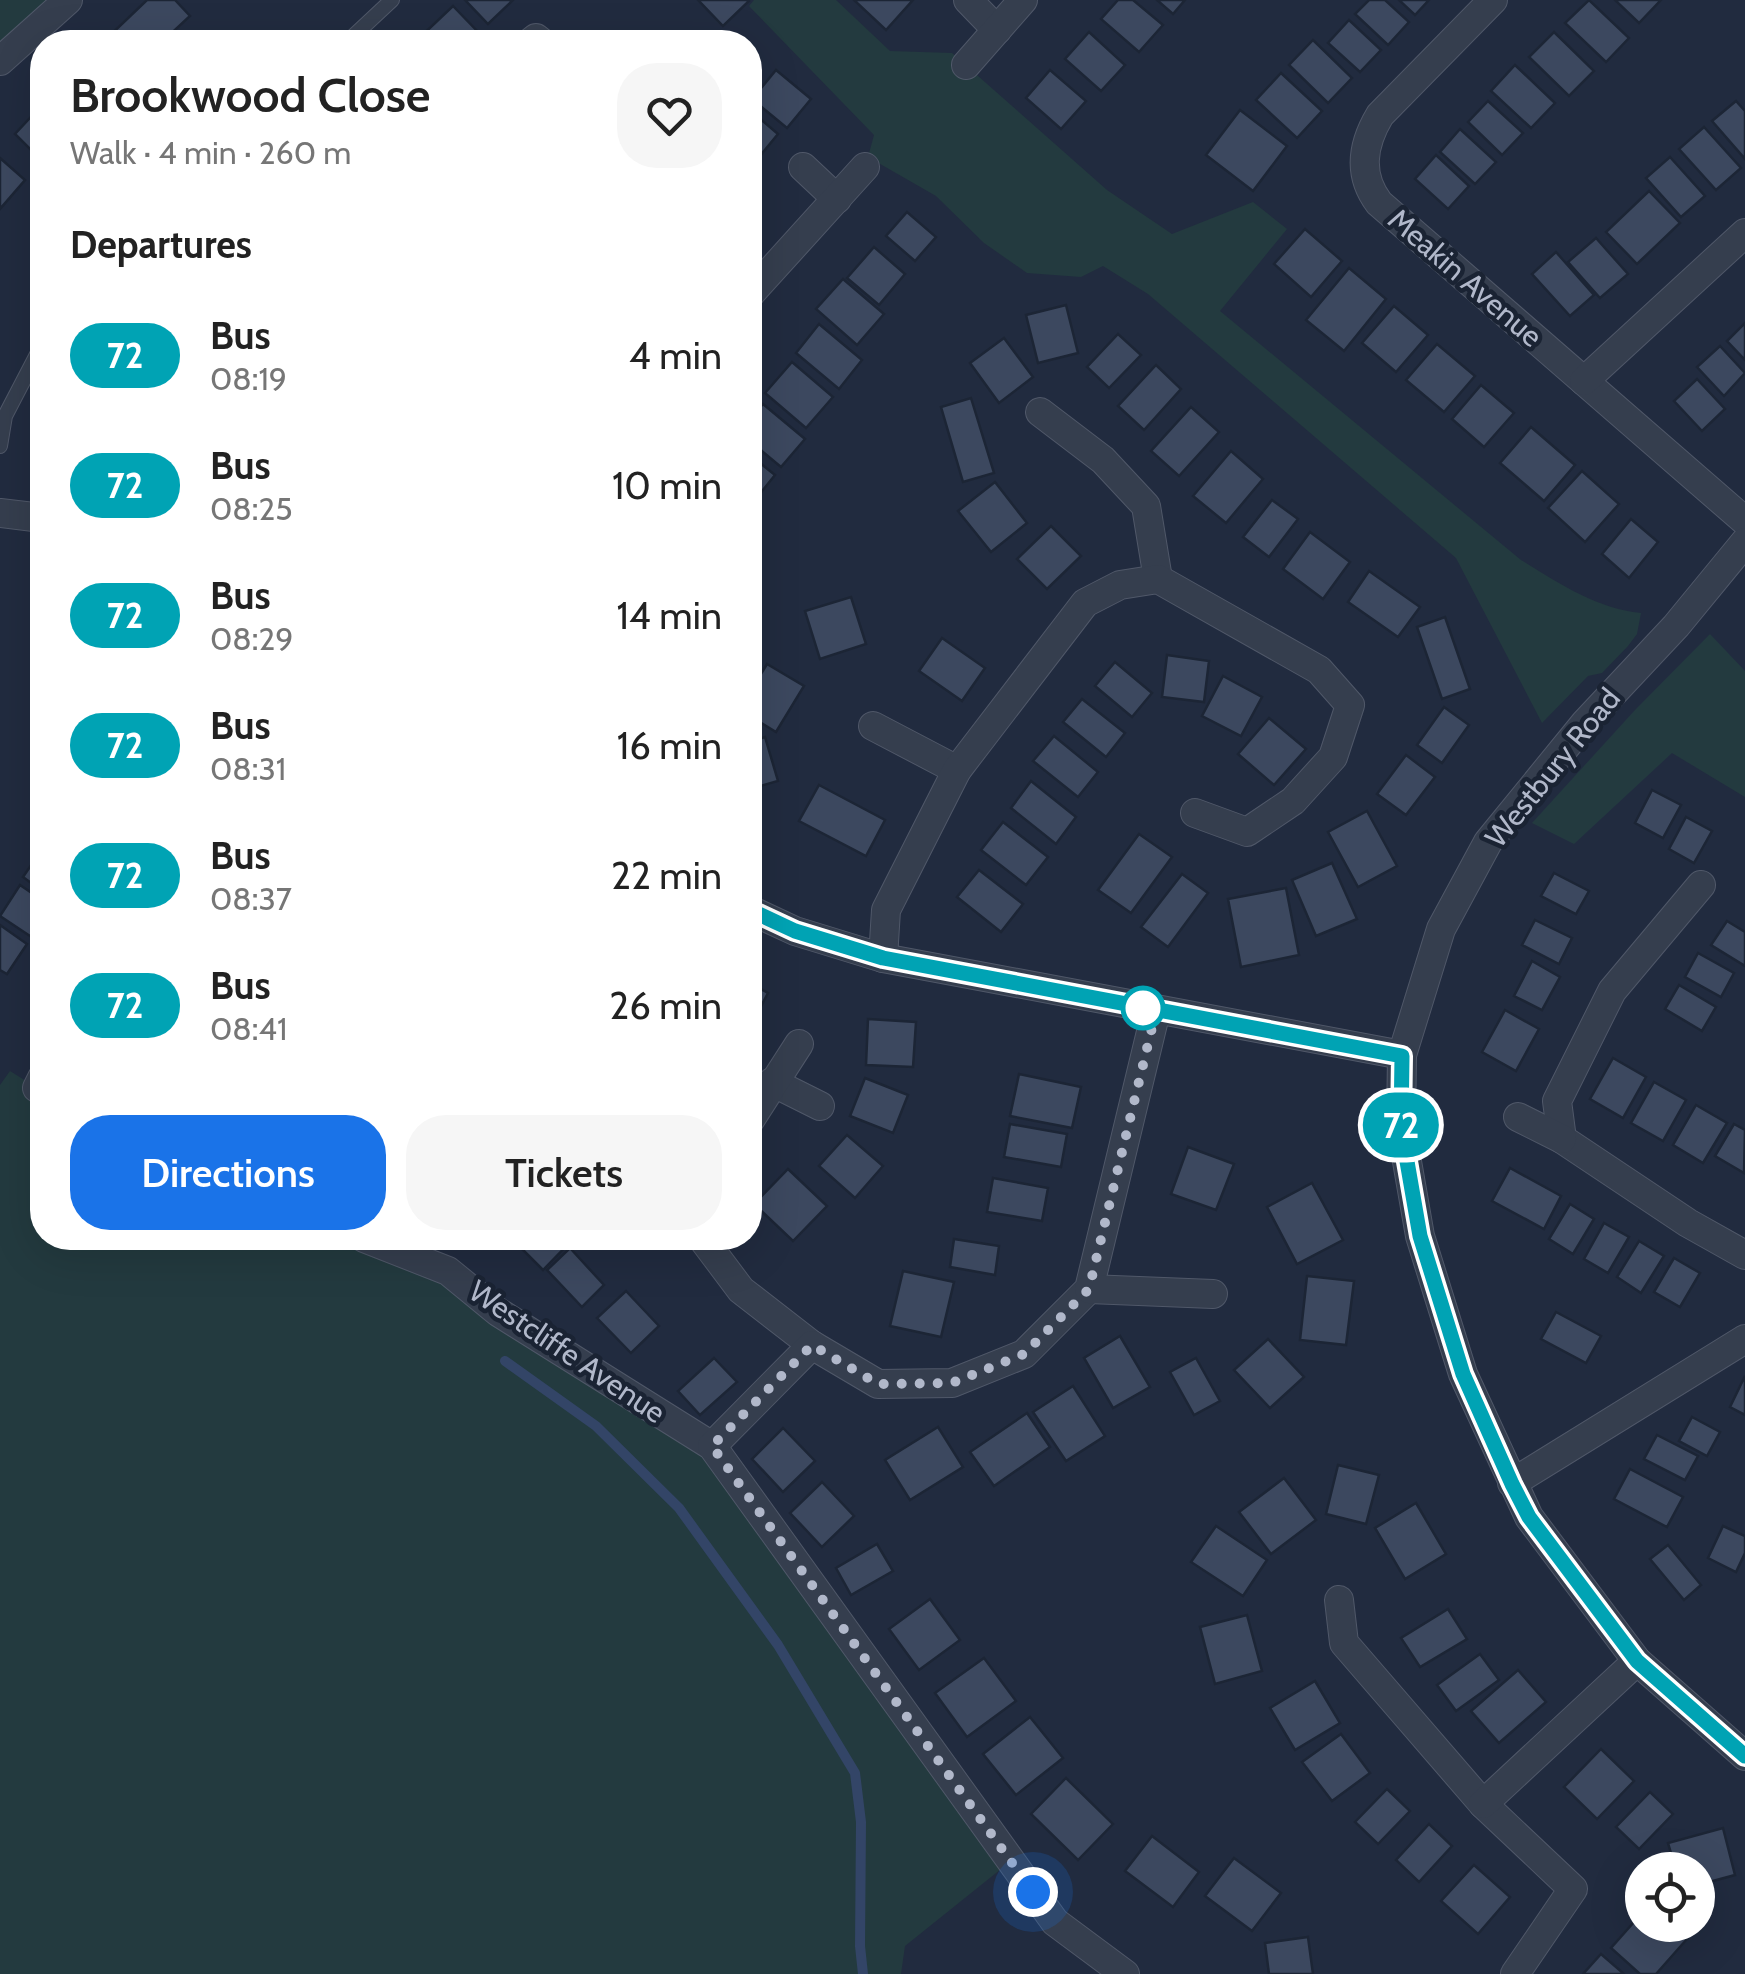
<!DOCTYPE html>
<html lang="en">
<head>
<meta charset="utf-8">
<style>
	:root { --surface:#fff; --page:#f6f6f6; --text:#222; --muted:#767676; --accent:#1a73e8 }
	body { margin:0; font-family:Cabin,sans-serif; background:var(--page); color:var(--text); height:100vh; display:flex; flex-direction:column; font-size:38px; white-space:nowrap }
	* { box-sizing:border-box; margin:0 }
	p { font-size:32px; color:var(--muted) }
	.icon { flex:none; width:55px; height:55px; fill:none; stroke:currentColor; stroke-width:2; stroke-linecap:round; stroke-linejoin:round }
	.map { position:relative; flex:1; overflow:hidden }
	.details { position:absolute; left:30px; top:30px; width:732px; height:1220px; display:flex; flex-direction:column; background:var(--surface); border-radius:40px; box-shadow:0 10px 40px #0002 }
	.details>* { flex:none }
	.badge { padding:0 20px; border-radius:32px; font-size:35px; line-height:65px }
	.controls { position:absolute; left:1625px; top:1852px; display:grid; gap:20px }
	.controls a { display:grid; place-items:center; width:90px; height:90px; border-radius:50%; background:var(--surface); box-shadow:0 10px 40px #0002; font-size:50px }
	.you { position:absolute; width:50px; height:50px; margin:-25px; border:8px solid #fff; border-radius:50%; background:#1a73e8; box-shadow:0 0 0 15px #1a73e833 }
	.map>.badge { position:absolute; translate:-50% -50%; box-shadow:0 0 0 5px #fff }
	h2 { padding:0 40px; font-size:38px; line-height:90px }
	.round { display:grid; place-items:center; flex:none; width:105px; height:105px; border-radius:40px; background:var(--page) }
	.summary { display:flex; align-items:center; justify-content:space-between; height:170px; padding:0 40px }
	h1 { font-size:48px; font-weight:600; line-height:75px }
	.button { display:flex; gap:20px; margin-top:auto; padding:20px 40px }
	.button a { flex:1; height:115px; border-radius:40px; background:var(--accent); color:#fff; font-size:40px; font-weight:600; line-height:115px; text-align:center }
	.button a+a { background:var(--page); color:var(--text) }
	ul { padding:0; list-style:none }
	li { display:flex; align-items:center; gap:30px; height:130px; padding:0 40px }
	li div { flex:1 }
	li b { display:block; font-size:38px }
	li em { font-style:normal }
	li .badge { min-width:110px; font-weight:700; text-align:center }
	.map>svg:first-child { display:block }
	.green { fill:#233a3f }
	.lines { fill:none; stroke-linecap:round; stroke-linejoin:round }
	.stream { stroke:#334567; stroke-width:10 }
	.building { fill:#3c485f; stroke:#1c2535; stroke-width:2.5 }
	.lane-casing { stroke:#505869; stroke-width:16 }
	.street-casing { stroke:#505869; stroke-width:30 }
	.lane { stroke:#353e4e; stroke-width:14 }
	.street { stroke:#353e4e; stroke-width:28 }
	.line-casing { stroke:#fff; stroke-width:22 }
	.line { stroke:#00a3b4; stroke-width:15 }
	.walk { stroke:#b1b8ca; stroke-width:10; stroke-dasharray:0 18 }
	.stop-dot { fill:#fff; stroke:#00a3b4; stroke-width:5 }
	.labels { text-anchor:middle; stroke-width:9; stroke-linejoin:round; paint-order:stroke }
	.street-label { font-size:30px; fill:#b1b8ca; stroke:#1a2333 }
</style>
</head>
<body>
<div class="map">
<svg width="1745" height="1974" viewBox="0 0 1745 1974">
	<rect width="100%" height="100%" fill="#212b3f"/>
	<g class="green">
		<polygon points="0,0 68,0 0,61"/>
		<path d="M 754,0 L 836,0 L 890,51 L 952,53 L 1107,190 L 1172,234 L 1253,202 L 1287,229 L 1220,311 L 1521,560 C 1558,583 1597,609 1641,613 L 1637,634 L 1628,646 L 1602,673 L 1588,676 L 1542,723 L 1456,558 L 1148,294 L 1103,266 L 1081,277 L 1027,273 L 984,243 L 936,196 L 868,157 L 874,135 L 749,6 Z"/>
		<polygon points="1710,634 1745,671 1745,797 1672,753 1574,844 1532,823 1635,710"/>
		<polygon points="10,1071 42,1091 42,1127 37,1137 42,1139 42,1238 364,1238 448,1271 712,1446 1011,1861 905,1946 901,1974 0,1974 0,1085"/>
	</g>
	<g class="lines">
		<polyline class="stream" points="505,1361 596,1426 679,1508 778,1645 855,1773 861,1822 860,1946 863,1974"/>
	</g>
	<g class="building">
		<polygon points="147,0 175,0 190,16 162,42 103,42"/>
		<polygon points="465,0 513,0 488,24"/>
		<polygon points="698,0 749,0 749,1 723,26"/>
		<polygon points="854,0 913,0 886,30"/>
		<polygon points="1118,0 1133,0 1163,25 1139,52 1101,19"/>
		<polygon points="1157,0 1185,0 1173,14"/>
		<polygon points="1369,0 1385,0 1409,22 1388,45 1355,14"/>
		<polygon points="1399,0 1429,0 1415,15"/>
		<polygon points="1589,0 1629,38 1606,62 1565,23"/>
		<polygon points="1615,0 1661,0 1639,23"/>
		<polygon points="453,6 480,34 471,42 415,42"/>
		<polygon points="1349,20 1381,50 1360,72 1328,43"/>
		<polygon points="1089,32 1125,65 1101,91 1065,59"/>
		<polygon points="1554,32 1594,71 1569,96 1529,57"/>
		<polygon points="1313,40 1352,78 1328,103 1289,65"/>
		<polygon points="1515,65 1555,103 1531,128 1491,91"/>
		<polygon points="776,70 811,99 787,128 752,99"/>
		<polygon points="1050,70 1086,101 1061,129 1026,98"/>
		<polygon points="1281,73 1322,111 1297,138 1256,100"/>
		<polygon points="1488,101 1523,133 1502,155 1468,122"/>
		<polygon points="1736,101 1745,111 1745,159 1712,121"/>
		<polygon points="42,105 42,161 15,134"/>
		<polygon points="750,110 778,134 755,162 750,158"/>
		<polygon points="1240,110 1287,146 1253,191 1206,155"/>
		<polygon points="1704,127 1741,168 1716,190 1679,149"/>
		<polygon points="1460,129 1496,162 1475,184 1440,152"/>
		<polygon points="1436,155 1469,186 1448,209 1415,179"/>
		<polygon points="1670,157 1705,196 1681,217 1646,178"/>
		<polygon points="0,158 25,180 0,209"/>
		<polygon points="1649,191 1680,223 1637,264 1606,232"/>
		<polygon points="907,212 936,237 915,261 886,236"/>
		<polygon points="1305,229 1342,261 1311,297 1274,264"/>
		<polygon points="1596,238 1628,274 1600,298 1568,262"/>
		<polygon points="874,247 905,274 879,305 847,278"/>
		<polygon points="1556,252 1594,295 1570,316 1532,274"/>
		<polygon points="1349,268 1386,299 1344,351 1306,320"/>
		<polygon points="843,279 884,314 857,345 816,309"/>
		<polygon points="1066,305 1078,353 1038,363 1026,315"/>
		<polygon points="1394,306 1428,335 1396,372 1362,343"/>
		<polygon points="1745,323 1745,360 1727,341"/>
		<polygon points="819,324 862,360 839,389 796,353"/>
		<polygon points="1118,334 1141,355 1109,388 1087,367"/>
		<polygon points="1004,338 1033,377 999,403 970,363"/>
		<polygon points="1437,344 1475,376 1444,412 1406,380"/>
		<polygon points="1720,346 1745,373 1724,396 1697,367"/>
		<polygon points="792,362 833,397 806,428 765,393"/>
		<polygon points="1156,365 1181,389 1144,430 1118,406"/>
		<polygon points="1697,379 1725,409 1702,431 1674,401"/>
		<polygon points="1481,385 1514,413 1484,447 1452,419"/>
		<polygon points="971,398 994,473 963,482 941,407"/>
		<polygon points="763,404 805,439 781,467 750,441 750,419"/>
		<polygon points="1191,407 1219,432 1179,476 1151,451"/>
		<polygon points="1531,427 1575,465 1544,501 1500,463"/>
		<polygon points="1231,451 1263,479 1226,523 1193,496"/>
		<polygon points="750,455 775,475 750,506"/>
		<polygon points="1582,471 1619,504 1585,542 1548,508"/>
		<polygon points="995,482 1027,523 991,552 958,511"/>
		<polygon points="1272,500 1298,519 1269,557 1243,537"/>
		<polygon points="1631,519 1658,542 1629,578 1602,554"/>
		<polygon points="1051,526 1081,556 1047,589 1017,559"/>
		<polygon points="1310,532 1350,562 1323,599 1283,569"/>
		<polygon points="1369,571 1420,607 1398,637 1348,602"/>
		<polygon points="851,597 866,644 820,659 805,611"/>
		<polygon points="1445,617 1470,689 1442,699 1417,627"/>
		<polygon points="942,638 985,668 962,701 919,671"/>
		<polygon points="1167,655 1209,661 1204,702 1162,697"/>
		<polygon points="1115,662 1152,693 1132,717 1095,686"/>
		<polygon points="767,664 804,686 776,732 750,716 750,692"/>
		<polygon points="1223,676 1262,697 1241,736 1202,716"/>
		<polygon points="1082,699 1125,733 1106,757 1063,722"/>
		<polygon points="1444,707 1469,725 1442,763 1417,745"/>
		<polygon points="1269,718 1306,749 1274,785 1238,754"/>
		<polygon points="1054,736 1098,772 1078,797 1033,761"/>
		<polygon points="765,737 778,781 750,789 750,742"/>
		<polygon points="1406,755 1435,777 1406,815 1377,794"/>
		<polygon points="1031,781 1076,817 1056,844 1011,808"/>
		<polygon points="819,785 885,820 866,856 799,821"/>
		<polygon points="1652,790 1681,805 1663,838 1635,823"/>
		<polygon points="1367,811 1397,866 1358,887 1328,832"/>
		<polygon points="1686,817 1712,831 1694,863 1669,849"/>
		<polygon points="1003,822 1048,857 1026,885 981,850"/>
		<polygon points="1139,834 1172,857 1131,913 1098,890"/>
		<polygon points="42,849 42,891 23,877"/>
		<polygon points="1332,863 1357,919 1316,936 1292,880"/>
		<polygon points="979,870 1023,904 1001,932 957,897"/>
		<polygon points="1554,873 1589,891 1576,914 1541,896"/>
		<polygon points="1182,874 1208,893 1168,947 1141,927"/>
		<polygon points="20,885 42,900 42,944 0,916"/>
		<polygon points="1286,888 1299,955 1241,967 1228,899"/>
		<polygon points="1535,920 1572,938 1559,964 1522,945"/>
		<polygon points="1727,921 1745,932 1745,966 1711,945"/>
		<polygon points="0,925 27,944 7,974 0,970"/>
		<polygon points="1698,953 1734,973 1721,997 1685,977"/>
		<polygon points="1532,961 1560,977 1542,1010 1514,996"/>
		<polygon points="750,983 768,993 750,1027"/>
		<polygon points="1679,985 1716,1007 1702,1031 1665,1009"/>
		<polygon points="1505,1010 1539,1029 1516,1071 1482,1052"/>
		<polygon points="868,1019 916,1022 913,1067 866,1065"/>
		<polygon points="1613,1058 1646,1077 1623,1118 1590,1099"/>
		<polygon points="1019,1074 1081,1087 1072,1128 1010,1116"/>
		<polygon points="865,1078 908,1095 893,1133 850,1116"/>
		<polygon points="1654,1082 1686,1100 1663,1141 1631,1123"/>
		<polygon points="1696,1105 1727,1123 1703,1163 1673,1145"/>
		<polygon points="1010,1124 1067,1134 1061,1167 1004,1157"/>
		<polygon points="1734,1124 1745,1130 1744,1173 1715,1156"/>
		<polygon points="847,1135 883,1166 855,1198 819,1166"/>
		<polygon points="1188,1147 1234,1164 1216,1210 1171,1194"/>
		<polygon points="1510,1168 1561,1196 1544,1229 1492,1201"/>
		<polygon points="788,1169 827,1206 793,1241 754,1204"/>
		<polygon points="993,1178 1048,1188 1042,1221 987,1212"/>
		<polygon points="1312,1183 1343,1240 1297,1264 1267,1207"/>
		<polygon points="1570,1204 1594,1219 1573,1254 1549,1239"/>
		<polygon points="1604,1223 1629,1237 1608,1273 1584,1259"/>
		<polygon points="511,1238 574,1238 543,1270"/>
		<polygon points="954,1239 999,1246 995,1275 950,1267"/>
		<polygon points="1639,1241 1664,1256 1641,1293 1617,1277"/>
		<polygon points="570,1248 604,1285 582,1307 547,1270"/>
		<polygon points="1674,1258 1700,1273 1680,1307 1654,1292"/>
		<polygon points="903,1271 954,1282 941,1337 890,1326"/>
		<polygon points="1307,1276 1354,1281 1346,1345 1300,1340"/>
		<polygon points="626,1291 659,1326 631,1353 597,1318"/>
		<polygon points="1556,1312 1601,1336 1586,1363 1541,1339"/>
		<polygon points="1120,1336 1150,1387 1113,1408 1084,1358"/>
		<polygon points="1268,1339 1304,1377 1270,1408 1234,1370"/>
		<polygon points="714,1358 737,1382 700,1415 678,1391"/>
		<polygon points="1196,1358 1220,1401 1194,1415 1170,1372"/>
		<polygon points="1745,1376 1745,1415 1730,1407"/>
		<polygon points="1073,1386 1105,1436 1066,1461 1033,1412"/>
		<polygon points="1027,1413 1050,1447 994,1486 970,1452"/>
		<polygon points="1692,1417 1720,1432 1707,1456 1679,1441"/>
		<polygon points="938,1427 963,1467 910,1500 885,1460"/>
		<polygon points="783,1428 815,1461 783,1492 752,1459"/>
		<polygon points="1657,1435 1698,1456 1685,1480 1644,1459"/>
		<polygon points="1338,1465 1379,1475 1366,1524 1326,1514"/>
		<polygon points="1630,1469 1683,1497 1667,1527 1614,1499"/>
		<polygon points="1284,1478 1316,1520 1271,1554 1239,1512"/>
		<polygon points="822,1482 854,1516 822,1547 790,1513"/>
		<polygon points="1416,1503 1446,1554 1405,1579 1375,1528"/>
		<polygon points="1216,1526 1267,1560 1243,1596 1191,1562"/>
		<polygon points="1723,1526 1745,1536 1745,1553 1736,1572 1708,1558"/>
		<polygon points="877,1544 893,1571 851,1595 836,1568"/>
		<polygon points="1668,1545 1701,1585 1684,1600 1650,1559"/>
		<polygon points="930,1599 960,1640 919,1670 889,1629"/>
		<polygon points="1448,1609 1467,1639 1420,1667 1401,1638"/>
		<polygon points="1247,1615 1262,1671 1215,1684 1200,1627"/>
		<polygon points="1480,1654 1499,1680 1456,1711 1437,1685"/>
		<polygon points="984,1658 1016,1701 967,1737 935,1693"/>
		<polygon points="1518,1670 1546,1702 1499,1743 1471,1711"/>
		<polygon points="1315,1681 1340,1723 1295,1750 1270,1708"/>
		<polygon points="1030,1717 1063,1758 1016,1795 983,1754"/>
		<polygon points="1341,1734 1370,1773 1332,1801 1302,1762"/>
		<polygon points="1601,1749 1634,1781 1597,1819 1564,1787"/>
		<polygon points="1066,1778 1113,1824 1078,1860 1031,1814"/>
		<polygon points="1387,1789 1410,1811 1378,1844 1355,1822"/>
		<polygon points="1650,1792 1673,1814 1639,1849 1616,1827"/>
		<polygon points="1429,1824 1452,1846 1419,1882 1396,1860"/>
		<polygon points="1723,1828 1735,1875 1698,1885 1698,1870 1676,1870 1668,1843"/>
		<polygon points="1152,1836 1199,1872 1173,1907 1125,1871"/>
		<polygon points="1234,1858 1281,1893 1252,1931 1205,1896"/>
		<polygon points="1474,1865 1510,1897 1478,1934 1441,1901"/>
		<polygon points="1642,1913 1642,1925 1670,1925 1687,1939 1656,1974 1640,1974 1611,1948"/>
		<polygon points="1308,1937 1313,1974 1269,1974 1265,1943"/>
		<polygon points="1601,1954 1624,1974 1583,1974"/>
	</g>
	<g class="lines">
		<g class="lane-casing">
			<g id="lane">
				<polyline points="347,42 392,0"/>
				<polyline points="0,446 5,416 42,345"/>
			</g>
		</g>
		<g class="street-casing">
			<g id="street">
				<polyline points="968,0 997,30"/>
				<path d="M 1493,0 L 1380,115 C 1362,145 1358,175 1379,203 L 1745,521"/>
				<polyline points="531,42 536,38 541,42"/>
				<polyline points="0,61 68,0"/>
				<polyline points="966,65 1023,0"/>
				<polyline points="803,167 837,199"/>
				<polyline points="750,294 865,167"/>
				<polyline points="1584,381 1745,233"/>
				<polyline points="1040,412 1103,460 1146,506 1158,579"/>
				<polyline points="0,513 42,518"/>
				<polyline points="1745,542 1676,626 1585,723 1488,842 1441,929 1402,1055 1401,1127 1420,1236 1463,1374 1529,1517 1637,1661 1745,1756"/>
				<polyline points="873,726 957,770"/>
				<polyline points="1701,885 1612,991 1557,1101 1562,1139 1688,1223 1745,1255"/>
				<polyline points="750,910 795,931 883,958 1402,1055"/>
				<polyline points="883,958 886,910 957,770 1085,603 1120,585 1158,579 1319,670 1350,705 1333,757 1293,801 1247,832 1195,813"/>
				<polyline points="772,1082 820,1106"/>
				<polyline points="37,1088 42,1078"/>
				<polyline points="1518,1117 1562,1139"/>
				<polyline points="750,1120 799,1044"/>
				<polyline points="364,1238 448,1271 498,1312 712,1446 1055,1922 1125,1974"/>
				<polyline points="702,1238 741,1290 812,1345 878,1384 952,1383 1024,1354 1089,1289 1156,1011"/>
				<polyline points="1089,1289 1213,1294"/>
				<polyline points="712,1446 812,1345"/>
				<polyline points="1512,1483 1745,1339"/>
				<polyline points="1339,1600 1344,1643 1483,1804 1573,1889 1515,1974"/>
				<polyline points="1483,1804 1637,1661"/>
			</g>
		</g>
		<use href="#lane" class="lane"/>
		<use href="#street" class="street"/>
	</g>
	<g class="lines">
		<g class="line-casing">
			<polyline id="line" points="750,910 795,931 883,958 1402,1056 1401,1127 1420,1236 1463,1374 1512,1484 1529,1517 1637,1661 1745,1756"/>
		</g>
		<use href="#line" class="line"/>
		<polyline class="walk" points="1033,1892 712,1446 812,1345 878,1384 952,1383 1024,1354 1089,1289 1156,1011 1143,1008"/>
	</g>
	<circle class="stop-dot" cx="1143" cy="1008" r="20"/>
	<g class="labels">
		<g class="street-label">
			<text transform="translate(1465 278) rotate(41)" y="10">Meakin Avenue</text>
			<text transform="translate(1553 768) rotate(-51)" y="10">Westbury Road</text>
			<text transform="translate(567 1352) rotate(34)" y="10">Westcliffe Avenue</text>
		</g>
	</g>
</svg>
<div class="controls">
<a><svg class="icon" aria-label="locate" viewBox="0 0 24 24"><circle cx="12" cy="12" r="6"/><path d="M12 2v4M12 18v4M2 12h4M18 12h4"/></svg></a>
</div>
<div class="you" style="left:1033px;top:1892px"></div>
<b class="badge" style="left:1401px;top:1125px;background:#00a3b4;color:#fff">72</b>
<section class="details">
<div class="summary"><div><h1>Brookwood Close</h1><p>Walk · 4 min · 260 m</p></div><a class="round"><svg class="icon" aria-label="heart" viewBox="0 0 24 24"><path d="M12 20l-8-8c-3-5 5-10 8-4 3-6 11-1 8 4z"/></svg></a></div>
<h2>Departures</h2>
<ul>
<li><span class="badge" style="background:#00a3b4;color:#fff">72</span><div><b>Bus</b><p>08:19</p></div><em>4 min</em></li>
<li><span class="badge" style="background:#00a3b4;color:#fff">72</span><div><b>Bus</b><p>08:25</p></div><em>10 min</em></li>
<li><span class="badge" style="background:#00a3b4;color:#fff">72</span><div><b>Bus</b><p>08:29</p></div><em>14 min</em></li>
<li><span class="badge" style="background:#00a3b4;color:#fff">72</span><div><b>Bus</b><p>08:31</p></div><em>16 min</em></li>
<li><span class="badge" style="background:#00a3b4;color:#fff">72</span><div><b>Bus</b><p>08:37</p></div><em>22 min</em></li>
<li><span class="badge" style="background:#00a3b4;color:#fff">72</span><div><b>Bus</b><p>08:41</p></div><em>26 min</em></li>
</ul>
<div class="button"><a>Directions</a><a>Tickets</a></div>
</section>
</div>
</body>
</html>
